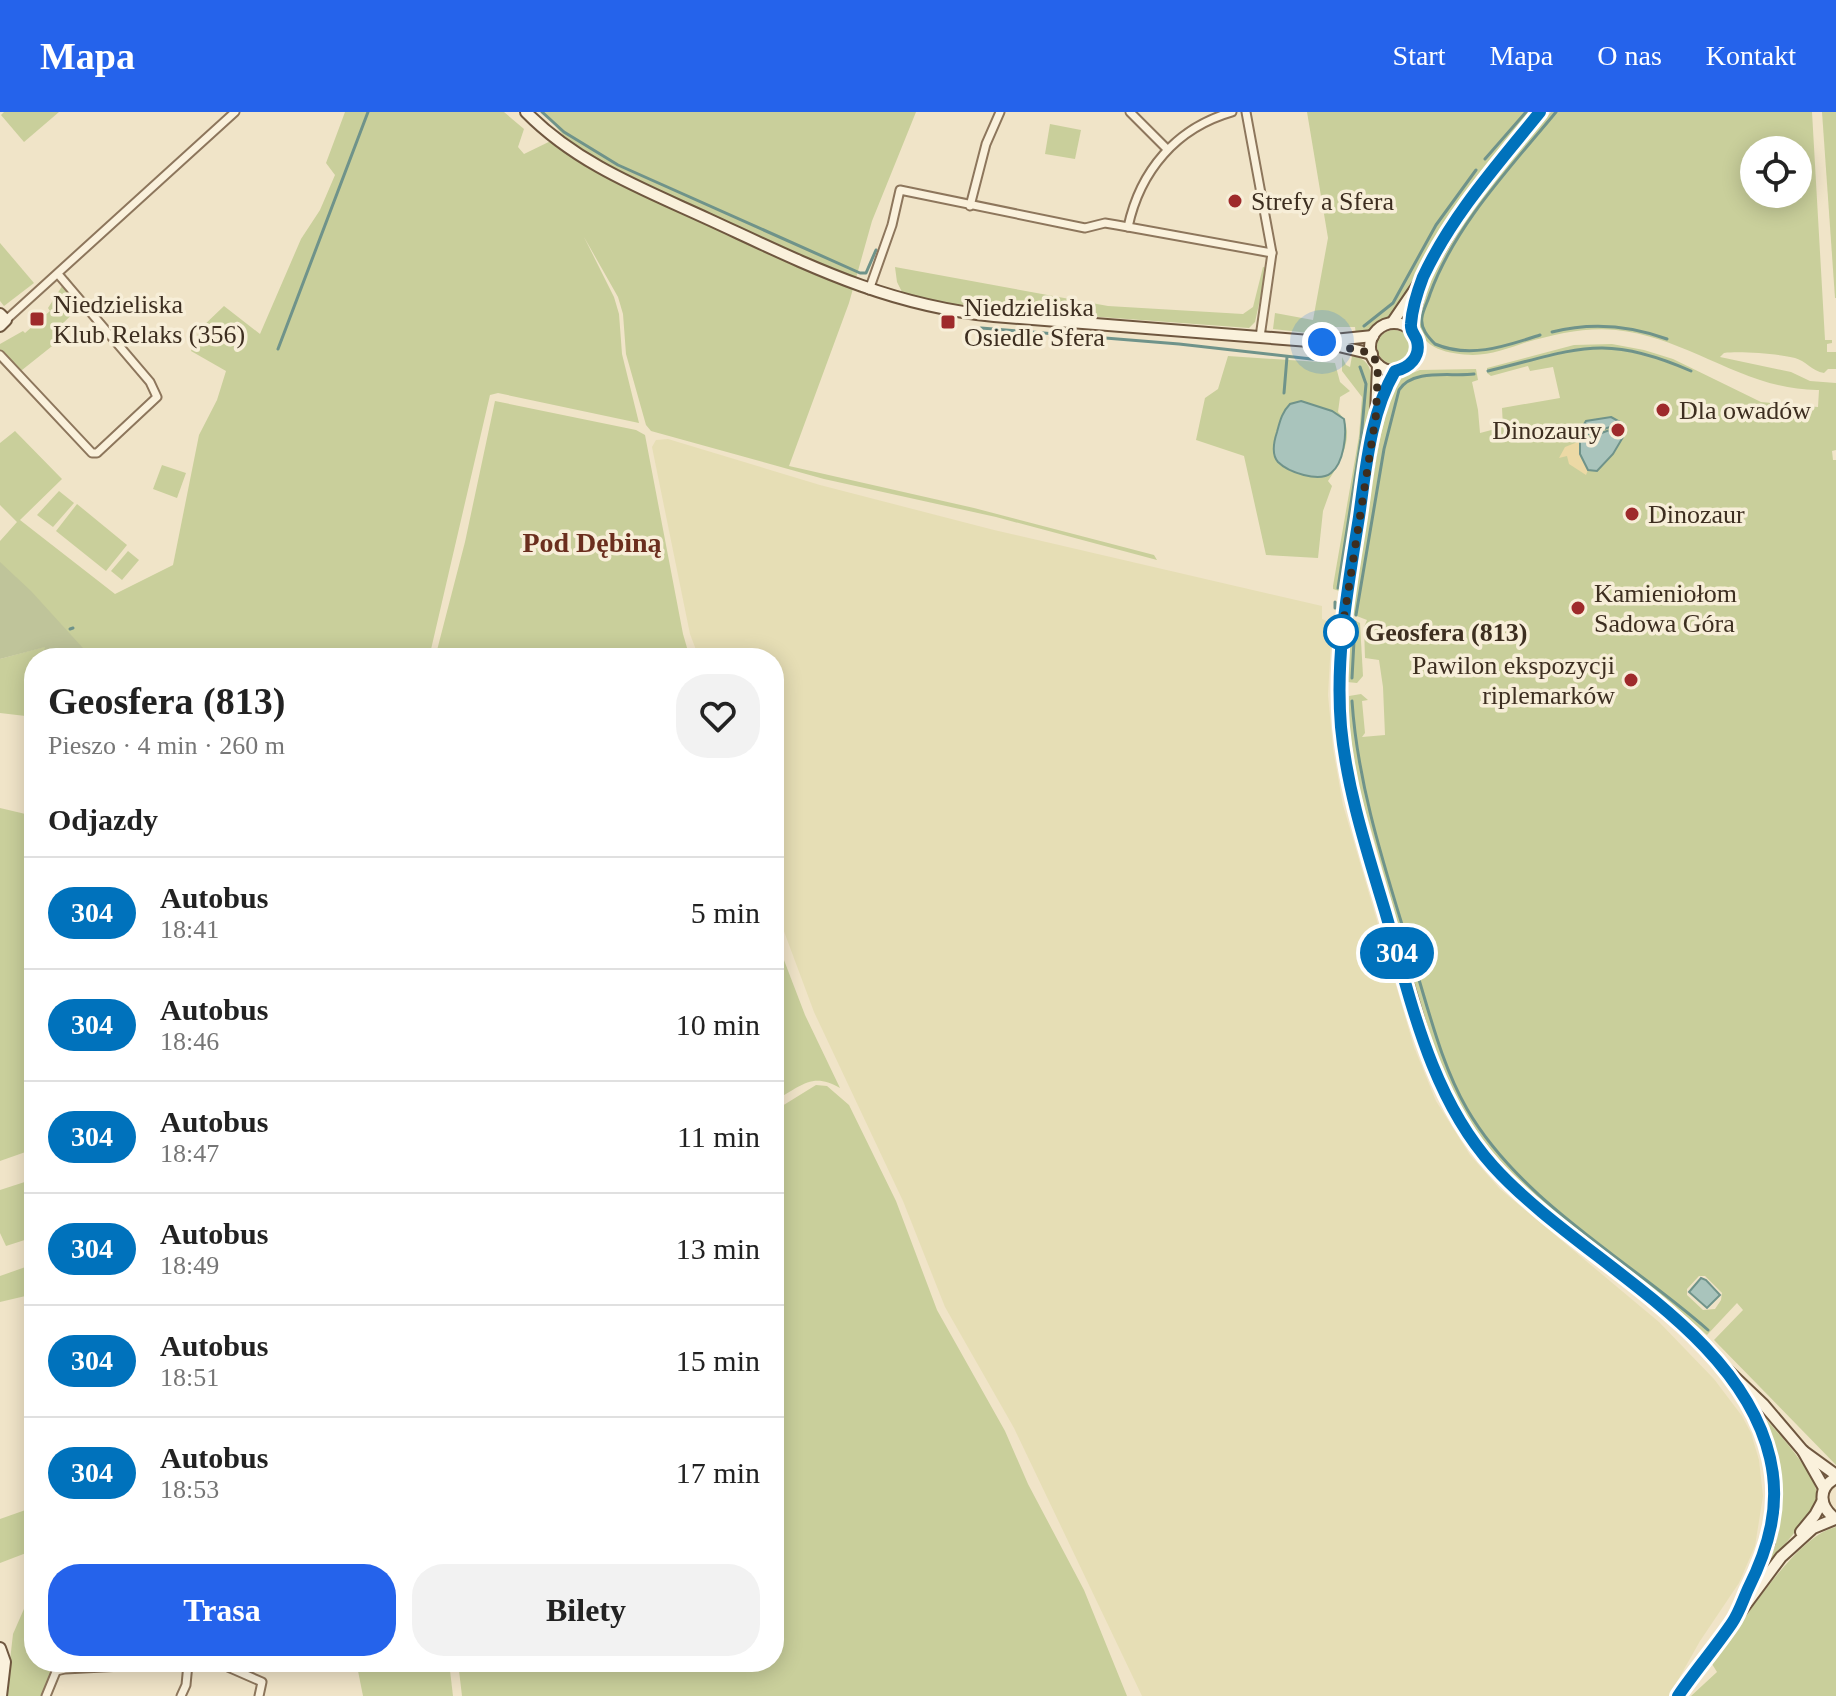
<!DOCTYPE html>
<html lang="pl">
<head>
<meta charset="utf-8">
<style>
	:root { --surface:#fff; --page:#f2f2f2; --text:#222; --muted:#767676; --line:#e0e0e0; --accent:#2563eb }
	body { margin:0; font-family:"Times New Roman",serif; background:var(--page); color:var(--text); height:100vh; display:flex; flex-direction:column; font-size:30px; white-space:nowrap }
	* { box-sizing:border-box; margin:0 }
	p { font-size:26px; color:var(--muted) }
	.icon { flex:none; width:44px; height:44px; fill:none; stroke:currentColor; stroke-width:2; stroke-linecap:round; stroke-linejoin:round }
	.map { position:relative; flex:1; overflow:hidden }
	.sheet { position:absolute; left:24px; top:536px; width:760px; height:1024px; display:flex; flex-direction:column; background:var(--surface); border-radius:32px; box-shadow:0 4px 20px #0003 }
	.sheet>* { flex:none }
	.badge { padding:0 16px; border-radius:26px; font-size:28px; line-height:52px }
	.controls { position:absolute; left:1740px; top:24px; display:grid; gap:16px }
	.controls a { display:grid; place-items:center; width:72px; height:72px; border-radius:50%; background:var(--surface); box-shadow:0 4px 20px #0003; font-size:40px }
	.you { position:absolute; width:40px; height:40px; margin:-20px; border:6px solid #fff; border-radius:50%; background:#1a73e8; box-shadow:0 0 0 12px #1a73e833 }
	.map>.badge { position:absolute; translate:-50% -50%; box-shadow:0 0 0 4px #fff }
	h2 { padding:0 24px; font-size:30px; line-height:72px }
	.round { display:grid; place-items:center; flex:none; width:84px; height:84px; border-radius:32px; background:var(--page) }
	.head { display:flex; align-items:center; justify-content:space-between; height:136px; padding:0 24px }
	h1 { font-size:38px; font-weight:600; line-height:60px }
	.action { display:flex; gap:16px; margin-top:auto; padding:16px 24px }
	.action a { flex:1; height:92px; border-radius:32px; background:var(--accent); color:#fff; font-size:32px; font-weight:600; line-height:92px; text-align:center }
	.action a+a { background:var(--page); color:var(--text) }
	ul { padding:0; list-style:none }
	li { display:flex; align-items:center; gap:24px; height:112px; padding:0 24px; border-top:2px solid var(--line) }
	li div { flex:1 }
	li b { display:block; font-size:30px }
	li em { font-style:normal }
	li .badge { min-width:88px; font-weight:700; text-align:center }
	header { display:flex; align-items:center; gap:48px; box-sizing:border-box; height:112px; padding:0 40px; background:var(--accent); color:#fff }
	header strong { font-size:38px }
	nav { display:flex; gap:44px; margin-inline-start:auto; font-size:28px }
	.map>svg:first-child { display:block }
	.farmland { fill:#e6deb5 }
	.green { fill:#c9cf9b; fill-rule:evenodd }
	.sand { fill:#ecd9a5 }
	.cemetery { fill:#bfc49a }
	.water { fill:#a9c4bc; stroke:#6f938a; stroke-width:2 }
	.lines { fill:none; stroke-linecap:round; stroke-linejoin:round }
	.stream { stroke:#6f938a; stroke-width:3 }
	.street-casing { stroke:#8d765c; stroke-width:11 }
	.secondary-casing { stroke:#6f573f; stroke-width:14 }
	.street { stroke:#faf1dc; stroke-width:7 }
	.secondary { stroke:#faf1dc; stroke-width:10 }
	.line-casing { stroke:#fff; stroke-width:18 }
	.line { stroke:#0072bc; stroke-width:12 }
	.walk { stroke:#3d2e20; stroke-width:8; stroke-dasharray:0 14.4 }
	.poi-dot { fill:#9e2a2b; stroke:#f7eed8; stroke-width:3 }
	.stop-dot { fill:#fff; stroke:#0072bc; stroke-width:4 }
	.labels { text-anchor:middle; stroke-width:7; stroke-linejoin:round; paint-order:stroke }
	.poi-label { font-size:26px; fill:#3d2e20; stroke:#f7eed8; text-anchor:start }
	.stop-label { font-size:26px; font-weight:bold; fill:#3d2e20; stroke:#f7eed8; text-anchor:start }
	.neighbourhood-label { font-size:28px; font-weight:bold; fill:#6b2e1e; stroke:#f7eed8 }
</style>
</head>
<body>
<header>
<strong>Mapa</strong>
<nav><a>Start</a><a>Mapa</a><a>O nas</a><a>Kontakt</a></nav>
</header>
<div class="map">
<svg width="1836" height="1584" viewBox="0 0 1836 1584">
	<rect width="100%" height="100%" fill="#f0e4c8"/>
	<polygon class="farmland" points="668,327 820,373 994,418 1322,494 1322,507 1332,511 1328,583 1333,637 1343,693 1414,935 1436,989 1470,1043 1500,1077 1659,1210 1714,1267 1742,1304 1751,1321 1759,1348 1763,1384 1755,1434 1739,1471 1700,1529 1669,1584 1142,1584 1014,1316 945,1195 903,1089 814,900 782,814 774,787 774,546 699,546 690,522 652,335 656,328"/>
	<g class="green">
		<polygon points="4,0 59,0 24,30 1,3"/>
		<polygon points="345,0 504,0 524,17 518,35 524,42 563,23 543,0 916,0 872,109 849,191 789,354 974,396 1154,443 1157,448 996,405 824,367 651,319 646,313 626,242 623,202 618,185 584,125 614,185 619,202 622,242 639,311 498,281 490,283 429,546 34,546 34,605 0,601 0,547 47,534 43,542 90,546 0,453 0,429 17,410 0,393 0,331 15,319 62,367 20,408 115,482 173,453 199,323 217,288 226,259 191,239 200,217 224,194 260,222 301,127 320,98 335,63 326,51"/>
		<path d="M 1307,0 L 1531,0 L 1466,82 L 1389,208 C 1376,212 1369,220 1356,223 L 1355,215 L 1328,215 L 1327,223 L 1273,217 L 1275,201 L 1313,208 L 1328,126 Z"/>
		<path d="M 1551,0 L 1812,0 L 1825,228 L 1832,228 L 1832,231 L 1827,232 L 1827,240 L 1836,240 L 1836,257 L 1828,257 L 1824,261 C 1812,259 1806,249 1795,246 C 1779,242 1741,239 1724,241 L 1720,245 L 1791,260 L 1810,269 L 1836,271 L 1836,338 L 1832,339 L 1833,348 L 1836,348 L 1836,1353 L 1714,1228 L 1743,1198 L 1737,1191 L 1707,1223 C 1631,1152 1533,1102 1474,1015 C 1443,970 1427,915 1412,862 L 1414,858 L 1424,855 L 1423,853 L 1414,856 L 1410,853 L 1359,676 L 1349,617 L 1349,584 L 1361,582 L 1368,588 L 1362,589 L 1365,621 L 1362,625 L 1385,623 L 1383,575 L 1379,548 L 1365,546 L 1364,515 L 1367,508 L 1354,503 L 1352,497 C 1358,457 1380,290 1400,266 L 1420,258 L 1476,257 L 1478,268 L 1472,270 L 1478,298 L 1480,321 L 1503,315 L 1502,296 L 1560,286 L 1553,255 L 1530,259 L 1528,254 L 1491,264 L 1487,261 L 1487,256 L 1574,233 L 1612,232 L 1644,238 L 1673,247 L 1761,290 L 1818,295 L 1819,278 C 1746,279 1688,225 1616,218 C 1586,215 1556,222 1527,230 C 1510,236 1491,243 1473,243 C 1450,242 1419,238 1419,209 C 1418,197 1425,184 1429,174 C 1457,108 1506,55 1551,0 ZM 1754,38 L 1798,38 L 1798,82 L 1754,82 ZM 1699,1164 L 1705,1164 L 1722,1181 L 1721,1188 L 1715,1197 L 1703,1198 L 1687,1183 L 1687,1177 Z"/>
		<polygon points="1822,0 1836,0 1836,186 1835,186"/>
		<polygon points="1050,12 1081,18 1075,47 1045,42"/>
		<polygon points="0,131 34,171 4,194 0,189"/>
		<polygon points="895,155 1108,194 1243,202 1253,195 1263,155 1267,156 1255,210 1249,216 978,196 939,190 902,180 897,170"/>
		<polygon points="68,165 86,189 59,215 66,223 17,262 0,244 0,232 23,219 25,221 50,199 48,196"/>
		<circle cx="1394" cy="235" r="17"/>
		<path d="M 1228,244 L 1335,251 L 1340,270 L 1350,279 L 1340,285 L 1338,300 C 1358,319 1340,351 1328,369 L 1332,374 L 1323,399 L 1318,446 L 1266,443 L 1244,344 L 1196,328 L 1205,286 L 1218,277 Z"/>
		<path d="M 1352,244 C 1367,246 1372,256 1371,270 L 1375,272 L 1342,476 L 1339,479 L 1333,477 L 1333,474 L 1359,324 L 1362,285 L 1342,259 L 1342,245 L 1346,253 L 1350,255 Z"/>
		<polygon points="495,289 636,318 645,323 683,522 690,546 435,546 465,430"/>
		<polygon points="162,353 186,361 177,386 153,377"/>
		<polygon points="59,379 74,391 53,415 37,403"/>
		<polygon points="77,392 127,433 106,459 56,419"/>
		<polygon points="128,439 139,448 122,468 111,459"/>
		<polygon points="1353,508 1360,511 1363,564 1357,571 1347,570 1350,513"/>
		<polygon points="0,696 34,704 34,1037 0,1049"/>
		<path d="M 774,822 L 805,903 L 840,976 C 812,959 800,975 774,989 Z"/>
		<polygon points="816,973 827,974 849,993 896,1089 937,1198 1005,1319 1028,1372 1084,1478 1127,1584 462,1584 458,1550 774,1550 774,999"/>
		<polygon points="34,1067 34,1125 6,1134 0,1121 0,1078"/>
		<polygon points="34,1152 34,1182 0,1190 0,1164"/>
		<path d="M 1752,1290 C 1769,1312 1806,1349 1815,1374 C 1818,1382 1816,1391 1812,1399 L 1764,1458 C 1786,1395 1784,1349 1752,1290 Z"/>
		<polygon points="34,1395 34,1438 0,1451 0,1407"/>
		<path d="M 1836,1415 L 1836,1584 L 1691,1584 L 1717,1560 L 1712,1552 C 1739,1517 1794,1424 1836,1415 Z"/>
		<polygon points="34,1474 34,1550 56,1550 41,1584 6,1584 13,1522"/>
		<polygon points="377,1550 449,1550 453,1584 363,1584 357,1554"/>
	</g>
	<polygon class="sand" points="1580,329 1580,342 1588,358 1586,363 1569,352 1567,344 1559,346 1565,335"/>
	<polygon class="cemetery" points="0,450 31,479 92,546 43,543 45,535 0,547"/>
	<g class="water">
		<path d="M 1301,289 L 1332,299 L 1344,307 C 1347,322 1344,351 1331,361 C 1319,371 1288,360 1278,350 C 1271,342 1274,329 1277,320 C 1280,309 1282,300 1290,292 Z"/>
		<polygon points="1611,305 1622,311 1580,325 1580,319 1586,309"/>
		<polygon points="1623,313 1626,320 1613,342 1597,359 1588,358 1580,342 1580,329"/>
		<polygon points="1701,1166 1706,1168 1720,1183 1707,1196 1689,1180"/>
	</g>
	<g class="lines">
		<g class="stream">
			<polyline points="542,0 564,20 618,53 860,161 866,161 876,138"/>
			<polyline points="1485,47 1526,0"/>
			<polyline points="1364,214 1393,191 1436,113 1476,58"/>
			<polyline points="981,216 1179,232 1320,248"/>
			<path d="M 1552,220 C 1591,210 1629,213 1667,227"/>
			<path d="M 1540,223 C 1506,234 1470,247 1435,232 C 1428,225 1420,216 1422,205 C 1423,198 1428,189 1430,182 C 1455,113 1510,56 1556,0"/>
			<polyline points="278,237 368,0"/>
			<path d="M 1488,259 C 1576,238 1602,220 1691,259"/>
			<polyline points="1284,281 1287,245"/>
			<polyline points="1338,476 1361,327 1366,272 1360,255"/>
			<polyline points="1335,496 1335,490"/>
			<path d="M 1356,503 L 1384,337 L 1399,278 C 1413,256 1451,265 1474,262"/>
			<polyline points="70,517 73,516"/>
			<polyline points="1352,566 1355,510"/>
			<path d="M 1352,589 C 1358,679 1388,765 1414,852"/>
			<path d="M 1417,861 C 1431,907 1443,955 1467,997 C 1521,1090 1629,1148 1708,1218"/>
		</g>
		<g class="street-casing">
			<g id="street">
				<polyline points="1130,0 1167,37"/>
				<polyline points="1246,0 1272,141 1260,225"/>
				<polyline points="970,94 986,32 1000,0"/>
				<path d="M 1128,115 C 1140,59 1176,16 1232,0"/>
				<polyline points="869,178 892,113 900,78 1085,116 1105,111 1117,113 1272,141"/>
				<polyline points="6,208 235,0"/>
				<polyline points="0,243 92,341 97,341 157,285 150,270 58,162"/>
				<polyline points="56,1559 65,1557 199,1550 221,1552 262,1570 259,1584"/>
				<polyline points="46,1584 60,1550"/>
				<polyline points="181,1584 186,1573 188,1552"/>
			</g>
		</g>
		<g class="secondary-casing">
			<g id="secondary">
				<path d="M 526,0 C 577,52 643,77 708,107 C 806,152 884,193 994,204 L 1322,230 L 1372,242"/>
				<polyline points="0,202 6,208 0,214"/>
				<polyline points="1392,211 1422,167 1468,90 1540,0"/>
				<circle cx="1394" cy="235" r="24"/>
				<polyline points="1410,217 1420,177"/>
				<polyline points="1324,229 1373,224"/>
				<polyline points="1378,253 1376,303 1343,505 1339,559 1341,613 1354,691 1431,950 1456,1003 1492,1053 1528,1090 1663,1197 1763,1292 1803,1339 1824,1376"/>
				<polyline points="1378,298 1395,259"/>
				<polyline points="1734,1270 1760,1315 1771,1347 1775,1382 1769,1430 1735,1507"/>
				<polyline points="1803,1339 1836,1363"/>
				<path d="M 1836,1366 C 1817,1376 1819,1395 1836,1407"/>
				<polyline points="1801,1420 1815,1403 1822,1390"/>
				<polyline points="0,1536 5,1550 1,1584"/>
				<polyline points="1678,1584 1781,1445 1813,1416 1835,1407"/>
			</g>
		</g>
		<use href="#street" class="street"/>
		<use href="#secondary" class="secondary"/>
	</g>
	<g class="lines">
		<g class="line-casing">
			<path id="line" d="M 1540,0 C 1498,52 1452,103 1423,165 C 1418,178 1412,198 1411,212 C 1410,220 1415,222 1417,229 C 1421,245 1409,256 1395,259 C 1370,302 1366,356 1359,405 C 1348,475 1335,544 1341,615 C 1347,678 1367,739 1385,799 C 1411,888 1430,984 1493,1054 C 1577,1147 1740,1217 1770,1346 C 1781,1393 1769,1435 1748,1477 C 1743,1488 1739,1501 1732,1511 C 1715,1536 1695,1559 1678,1584"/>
		</g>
		<use href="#line" class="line"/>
		<polyline class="walk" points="1322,230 1366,240 1372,242 1378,253 1376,303 1341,525 1341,520"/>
	</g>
	<g class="poi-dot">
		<circle cx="1235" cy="89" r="8"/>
		<rect x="29" y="199" width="16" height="16" rx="4"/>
		<rect x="940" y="202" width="16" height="16" rx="4"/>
		<circle cx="1663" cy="298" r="8"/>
		<circle cx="1618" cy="318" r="8"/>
		<circle cx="1632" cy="402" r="8"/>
		<circle cx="1578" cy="496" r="8"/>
		<circle cx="1631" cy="568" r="8"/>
	</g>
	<circle class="stop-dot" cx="1341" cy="520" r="16"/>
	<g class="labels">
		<g class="poi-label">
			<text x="1251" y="98">Strefy a Sfera</text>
			<text x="53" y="201">Niedzieliska<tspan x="53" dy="30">Klub Relaks (356)</tspan></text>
			<text x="964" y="204">Niedzieliska<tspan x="964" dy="30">Osiedle Sfera</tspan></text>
			<text x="1679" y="307">Dla owadów</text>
			<text x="1602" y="327" text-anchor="end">Dinozaury</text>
			<text x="1648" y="411">Dinozaur</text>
			<text x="1594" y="490">Kamieniołom<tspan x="1594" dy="30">Sadowa Góra</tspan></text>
			<text x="1615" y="562" text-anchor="end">Pawilon ekspozycji<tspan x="1615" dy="30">riplemarków</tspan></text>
		</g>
		<g class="stop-label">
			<text x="1365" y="529">Geosfera (813)</text>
		</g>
		<g class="neighbourhood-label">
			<text x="592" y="440">Pod Dębiną</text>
		</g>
	</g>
</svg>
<div class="controls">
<a><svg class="icon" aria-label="locate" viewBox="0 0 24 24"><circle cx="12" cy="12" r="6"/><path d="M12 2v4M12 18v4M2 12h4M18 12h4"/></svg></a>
</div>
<div class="you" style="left:1322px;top:230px"></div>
<b class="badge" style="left:1397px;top:841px;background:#0072bc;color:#fff">304</b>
<section class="sheet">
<div class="head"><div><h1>Geosfera (813)</h1><p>Pieszo · 4 min · 260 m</p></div><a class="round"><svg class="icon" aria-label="heart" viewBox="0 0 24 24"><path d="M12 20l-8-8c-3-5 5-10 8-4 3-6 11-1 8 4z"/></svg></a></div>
<h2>Odjazdy</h2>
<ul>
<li><span class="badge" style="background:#0072bc;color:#fff">304</span><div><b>Autobus</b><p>18:41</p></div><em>5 min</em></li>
<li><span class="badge" style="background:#0072bc;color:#fff">304</span><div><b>Autobus</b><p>18:46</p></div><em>10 min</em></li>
<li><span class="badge" style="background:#0072bc;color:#fff">304</span><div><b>Autobus</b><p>18:47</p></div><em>11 min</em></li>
<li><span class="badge" style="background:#0072bc;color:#fff">304</span><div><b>Autobus</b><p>18:49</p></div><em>13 min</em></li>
<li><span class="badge" style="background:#0072bc;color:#fff">304</span><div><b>Autobus</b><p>18:51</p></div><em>15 min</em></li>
<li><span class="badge" style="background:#0072bc;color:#fff">304</span><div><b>Autobus</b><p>18:53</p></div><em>17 min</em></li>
</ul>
<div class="action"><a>Trasa</a><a>Bilety</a></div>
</section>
</div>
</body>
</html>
